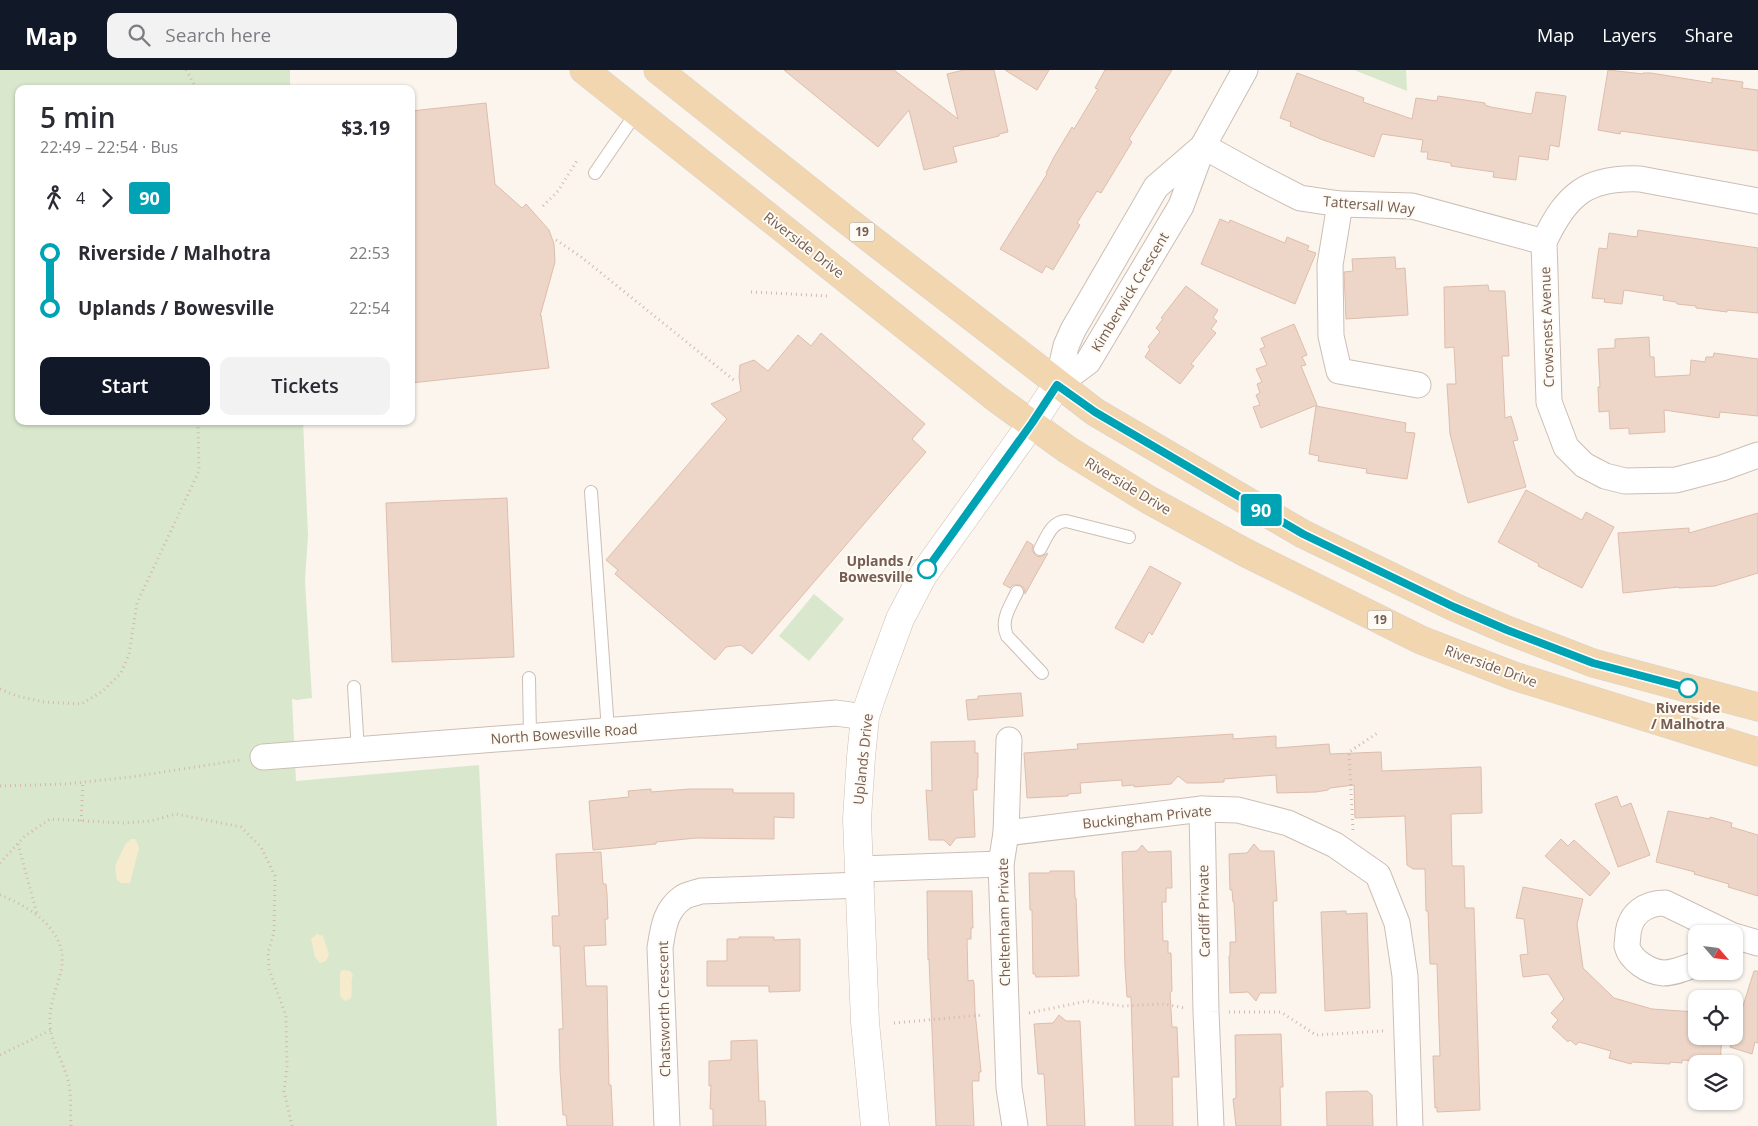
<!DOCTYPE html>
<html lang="en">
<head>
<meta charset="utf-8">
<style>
	:root { --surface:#fff; --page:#f2f2f3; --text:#2b2b33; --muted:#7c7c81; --accent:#111827 }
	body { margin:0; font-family:"Open Sans",sans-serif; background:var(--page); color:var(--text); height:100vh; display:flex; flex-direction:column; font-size:19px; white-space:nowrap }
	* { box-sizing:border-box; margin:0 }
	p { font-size:16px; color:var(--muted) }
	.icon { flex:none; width:28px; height:28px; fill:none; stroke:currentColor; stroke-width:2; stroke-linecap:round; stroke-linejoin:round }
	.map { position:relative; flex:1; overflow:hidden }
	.side { position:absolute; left:15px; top:15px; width:400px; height:340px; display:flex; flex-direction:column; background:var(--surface); border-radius:10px; box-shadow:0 1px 4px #0004 }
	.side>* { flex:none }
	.badge { padding:0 10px; border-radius:4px; font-size:18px; line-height:32px }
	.needle { width:32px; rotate:118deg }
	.tools { position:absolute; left:1688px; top:855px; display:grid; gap:10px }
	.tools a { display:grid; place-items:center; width:55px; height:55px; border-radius:10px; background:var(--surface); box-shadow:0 1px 4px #0004; font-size:25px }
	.map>.badge { position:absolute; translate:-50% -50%; box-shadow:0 0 0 2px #fff }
	.legs { display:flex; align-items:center; gap:8px; height:55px; padding:0 25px; font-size:16px }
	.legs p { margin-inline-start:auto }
	.overview { display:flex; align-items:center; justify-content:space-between; height:85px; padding:0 25px }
	h1 { font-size:28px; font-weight:600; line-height:38px }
	.primary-button { display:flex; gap:10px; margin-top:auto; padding:10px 25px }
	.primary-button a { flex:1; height:58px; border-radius:10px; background:var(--accent); color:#fff; font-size:20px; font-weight:600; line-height:58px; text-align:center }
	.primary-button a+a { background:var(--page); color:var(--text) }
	ul { padding:0 25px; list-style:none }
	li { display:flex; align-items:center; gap:18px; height:55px; font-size:19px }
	li i { display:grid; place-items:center; width:8px; height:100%; margin:0 6px; background:currentColor }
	li i::after { content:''; width:12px; height:12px; margin:-6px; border:4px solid; border-radius:50%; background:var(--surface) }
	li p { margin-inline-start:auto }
	li:first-child i { background:linear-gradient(#0000 50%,currentColor 0) }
	li:last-child i { background:linear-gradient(currentColor 50%,#0000 0) }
	header { display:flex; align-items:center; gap:30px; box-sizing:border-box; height:70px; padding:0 25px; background:var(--accent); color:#fff }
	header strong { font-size:24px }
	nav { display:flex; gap:28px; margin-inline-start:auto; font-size:18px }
	.search { width:350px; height:45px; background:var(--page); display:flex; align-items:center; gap:12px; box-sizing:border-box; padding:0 18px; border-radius:10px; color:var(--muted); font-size:19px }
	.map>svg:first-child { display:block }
	.green { fill:#d9e8cd }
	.sand { fill:#f6ebcd }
	.building { fill:#edd6c8; stroke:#debdab }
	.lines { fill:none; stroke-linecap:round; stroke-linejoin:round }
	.lane-casing { stroke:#cdbeb4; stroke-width:14 }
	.street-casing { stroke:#cdbeb4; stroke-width:27 }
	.secondary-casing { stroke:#cfbeb2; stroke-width:29 }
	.primary-casing { stroke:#d8d2cf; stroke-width:29 }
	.path { stroke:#d3b9ab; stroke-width:3; stroke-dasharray:1 4; stroke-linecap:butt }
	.lane { stroke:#fff; stroke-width:12 }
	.street { stroke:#fff; stroke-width:25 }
	.secondary { stroke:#fff; stroke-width:28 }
	.primary { stroke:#f1d6af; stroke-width:28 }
	.line-1-casing { stroke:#fff; stroke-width:11 }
	.line-1 { stroke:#00a3b4; stroke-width:8 }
	.stop-1-dot { fill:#fff; stroke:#00a3b4; stroke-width:2.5 }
	.labels { text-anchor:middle; stroke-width:4; stroke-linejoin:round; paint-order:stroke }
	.shield { fill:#fefaf4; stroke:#9e8c83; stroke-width:1 }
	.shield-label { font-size:12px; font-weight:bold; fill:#755d52 }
	.street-label { font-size:14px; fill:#755d52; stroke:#fefaf4 }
	.stop-label { font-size:14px; font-weight:bold; fill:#755d52; stroke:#fefaf4; text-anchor:end }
</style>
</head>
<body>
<header>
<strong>Map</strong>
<div class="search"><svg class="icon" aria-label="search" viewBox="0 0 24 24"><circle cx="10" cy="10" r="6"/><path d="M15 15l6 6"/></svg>Search here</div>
<nav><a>Map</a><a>Layers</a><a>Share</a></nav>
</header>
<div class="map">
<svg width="1758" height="1056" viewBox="0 0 1758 1056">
	<rect width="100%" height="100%" fill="#fbf5ee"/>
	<g class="green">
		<polygon points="0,0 290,0 290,19 19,19 19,351 303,351 308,465 305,511 312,628 297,630 292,629 296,711 479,695 497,1056 0,1056"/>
		<polygon points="1354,0 1406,0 1407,21"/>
		<polygon points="814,524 844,549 809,591 779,566"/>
	</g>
	<g class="sand">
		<polygon points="131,769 135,769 137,772 139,778 130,813 121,813 117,810 115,796 126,773"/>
		<polygon points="317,864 323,866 329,885 326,891 320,893 315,887 311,869"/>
		<path d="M 342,900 L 350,901 L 353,905 C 350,913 353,920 351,928 L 345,931 L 340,926 L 340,903 Z"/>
	</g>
	<g class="building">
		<polygon points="784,0 894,0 958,49 947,4 964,0 994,0 1008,62 999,64 999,66 953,77 957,92 924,100 909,40 878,77"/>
		<polygon points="1005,0 1049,0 1037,20"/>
		<polygon points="1105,0 1172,0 1129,69 1132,72 1101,123 1097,121 1077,153 1080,155 1053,200 1046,196 1042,203 1000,179 1047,104 1046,103 1054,87 1072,57 1074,59 1098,19 1095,18"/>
		<polygon points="1608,0 1643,4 1643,3 1651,3 1712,13 1712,8 1743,12 1742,18 1758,20 1758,81 1621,61 1620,64 1598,60"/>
		<polygon points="1297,3 1364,28 1363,32 1412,49 1416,28 1437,31 1438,26 1485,33 1485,35 1491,37 1531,44 1532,43 1536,22 1566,26 1559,77 1550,75 1548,90 1519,86 1516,110 1493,107 1494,102 1451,96 1451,93 1427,89 1428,82 1421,82 1423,70 1382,64 1374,87 1323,70 1290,56 1291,52 1280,48"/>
		<polygon points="486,33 495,114 522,138 526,134 549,160 554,174 555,192 540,246 541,245 549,298 411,313 411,41"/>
		<polygon points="1220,149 1229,153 1230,150 1285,173 1287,167 1309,176 1307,180 1316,183 1295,234 1201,194"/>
		<polygon points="1638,160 1758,178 1758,243 1727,240 1727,242 1696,238 1696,236 1677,234 1676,232 1663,230 1664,226 1624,220 1622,234 1604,232 1605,229 1592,228 1599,178 1607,179 1609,163 1637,167"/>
		<polygon points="1395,187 1396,199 1405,198 1408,245 1346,249 1344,202 1353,201 1352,189"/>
		<polygon points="1488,215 1489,221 1505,221 1509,286 1502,286 1505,348 1511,346 1515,359 1518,370 1513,371 1526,417 1468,433 1450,364 1447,314 1456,314 1454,277 1445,278 1444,217"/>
		<polygon points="1186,216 1218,240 1213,248 1217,251 1211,259 1216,263 1191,294 1194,296 1180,314 1145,287 1150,279 1148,277 1160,262 1156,258 1163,249 1161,248"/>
		<polygon points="1294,254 1307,285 1302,287 1306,295 1301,296 1317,335 1261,358 1253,337 1260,335 1256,325 1260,323 1257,314 1262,312 1256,299 1267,295 1260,279 1265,277 1261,268"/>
		<polygon points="821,263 925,354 912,369 926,382 752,584 741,575 726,577 715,590 615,504 618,500 606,490 727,349 711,334 741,321 739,307 740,295 754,290 768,301 798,265 811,276"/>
		<polygon points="1649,267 1650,287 1654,287 1655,307 1690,305 1691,290 1705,292 1706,287 1713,287 1714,283 1758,289 1758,346 1720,342 1719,348 1664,340 1665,362 1629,364 1629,358 1610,359 1609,341 1599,342 1598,317 1600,317 1598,279 1615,278 1615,269"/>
		<polygon points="1316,336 1406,353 1405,362 1415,363 1407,409 1366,403 1367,399 1318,391 1319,386 1309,384"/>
		<polygon points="1526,420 1582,450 1586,442 1614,457 1582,518 1538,496 1539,494 1498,472"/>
		<polygon points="507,428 514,587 392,592 386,433"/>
		<polygon points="1758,443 1758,503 1715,516 1679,518 1679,517 1623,523 1618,463 1689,458 1689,463"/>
		<polygon points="1027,471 1033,475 1032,480 1036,486 1041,487 1048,483 1025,524 1024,518 1020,515 1013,515 1010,518 1003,514"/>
		<polygon points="1150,496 1181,513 1152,565 1149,562 1143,573 1115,558"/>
		<polygon points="1021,623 1023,646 968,650 966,630 978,629 978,626"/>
		<polygon points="1233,664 1233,669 1276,666 1276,678 1329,674 1330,684 1381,682 1382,701 1481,697 1482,743 1451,744 1452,796 1464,796 1465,838 1474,838 1480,1040 1437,1042 1437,1037 1435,1038 1433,986 1440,986 1437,894 1430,894 1428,841 1426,841 1425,799 1413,799 1407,795 1405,746 1355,748 1354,715 1330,718 1328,720 1316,722 1277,723 1276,705 1236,708 1224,709 1224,712 1202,713 1187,713 1178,706 1171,714 1134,717 1134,715 1122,716 1122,710 1080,713 1081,723 1068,724 1068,726 1027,728 1024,683 1078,679 1077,674"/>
		<polygon points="975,671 975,683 978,683 978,708 977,708 977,720 973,720 975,767 956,768 950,776 944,770 929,770 926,720 932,721 931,672"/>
		<polygon points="651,719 651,722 690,719 733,719 733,723 794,723 794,748 774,747 774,769 696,768 656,772 656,774 593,780 589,731 629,727 628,721"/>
		<polygon points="1617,726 1621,737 1631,733 1650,785 1618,797 1595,734"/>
		<polygon points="1668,741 1710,749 1710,747 1732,753 1731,757 1758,765 1758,826 1728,817 1729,814 1694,804 1695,802 1656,792"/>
		<polygon points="1561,769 1568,776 1574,770 1610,803 1590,826 1545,786"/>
		<polygon points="1254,774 1260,781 1274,781 1277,831 1273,831 1276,923 1260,923 1256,931 1248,922 1230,923 1229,886 1230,886 1230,872 1236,872 1234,832 1233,832 1232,820 1230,820 1229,784 1247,783"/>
		<polygon points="1142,775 1148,782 1171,781 1172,818 1166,818 1166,832 1162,832 1163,871 1168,871 1168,883 1171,883 1172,921 1170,923 1172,957 1177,957 1179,1007 1172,1007 1173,1056 1135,1056 1131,927 1127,927 1125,897 1122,782 1137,781"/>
		<polygon points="601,782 603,814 606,814 607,824 608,849 605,849 606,875 584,876 586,916 607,916 609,1015 611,1015 613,1056 567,1056 566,1045 563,1045 560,1000 559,959 563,959 560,876 553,876 552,846 559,846 556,784"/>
		<polygon points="1050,801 1074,801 1075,828 1076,828 1079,906 1036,907 1035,904 1033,904 1032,840 1030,840 1029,803 1050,803"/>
		<polygon points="1523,817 1583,829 1577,854 1583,898 1614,928 1652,939 1696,942 1696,966 1722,966 1720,993 1682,990 1682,993 1670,992 1670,994 1632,992 1631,994 1609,988 1611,981 1579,972 1576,975 1570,970 1568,972 1552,957 1558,950 1551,943 1564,929 1548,904 1523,907 1520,885 1528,884 1524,849 1516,848"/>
		<polygon points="927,821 972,821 973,858 971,858 971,869 967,869 968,911 973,910 974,913 975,941 981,1002 979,1002 979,1011 972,1011 974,1056 936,1056 929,889 928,890"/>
		<polygon points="1346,841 1346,844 1367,843 1370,938 1325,941 1321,842"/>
		<polygon points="739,867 774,867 774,870 800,869 800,921 769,922 769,916 707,916 707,891 727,891 727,869 739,869"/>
		<polygon points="1754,901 1758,901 1758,973 1755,972 1752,984 1730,977"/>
		<polygon points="1059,945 1066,951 1080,951 1085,1056 1047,1056 1044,1004 1038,1004 1034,954 1053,953"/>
		<polygon points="1281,964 1283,1017 1280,1017 1281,1056 1236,1056 1233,1029 1236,1028 1236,1017 1235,965"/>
		<polygon points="757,970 759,1031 765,1031 766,1056 713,1056 713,1039 710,1039 711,1015 709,1016 709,991 731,990 731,971"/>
		<polygon points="1367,1021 1372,1025 1373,1056 1327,1056 1326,1022"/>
	</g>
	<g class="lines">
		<g class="lane-casing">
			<g id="lane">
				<polyline points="595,103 636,43"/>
				<polyline points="591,422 608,660"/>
				<path d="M 1040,479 C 1047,467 1051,452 1066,451 L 1129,467"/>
				<path d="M 1017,522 C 1010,537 1000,550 1007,566 L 1042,603"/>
				<polyline points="529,608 530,666"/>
				<polyline points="354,617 358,680"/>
			</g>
		</g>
		<g class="street-casing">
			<g id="street">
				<polyline points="1203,76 1261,108 1300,128 1340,134 1412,136 1544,172"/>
				<path d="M 1758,131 L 1640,109 C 1586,107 1566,125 1544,172 L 1549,332 L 1566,377 L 1584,395 L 1605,406 L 1625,411 L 1676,410 L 1722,398 L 1758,385"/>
				<polyline points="1340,134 1330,195 1331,266 1339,301 1418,315"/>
				<polyline points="1057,315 1088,292 1181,136 1203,76 1245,0"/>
				<polyline points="1057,315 1066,276 1073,260 1156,117 1200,79"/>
				<polyline points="1009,670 1006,763 1001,794 1009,1018 1015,1056"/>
				<polyline points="263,687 824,644 836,643 865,647"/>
				<polyline points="1202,739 1206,942 1211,1056"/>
				<polyline points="1006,763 1202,739 1238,740 1288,753 1335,775 1378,805 1397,853 1405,906 1410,1056"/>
				<polyline points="860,799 1001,794"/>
				<polyline points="1734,866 1758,873"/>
				<path d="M 1696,894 C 1686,898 1674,903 1663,903 C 1649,902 1630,890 1627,876 C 1627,872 1628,868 1628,864 C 1630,844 1645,833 1665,833 L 1729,864"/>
				<path d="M 667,1056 L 660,878 C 663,859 665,840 682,828 C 687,824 696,823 701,821 L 861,815"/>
			</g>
		</g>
		<g class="secondary-casing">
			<polyline id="secondary" points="875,1056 865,952 857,749 861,687 865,647 871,628 900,549 923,505 1032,353 1057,315"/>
		</g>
		<g class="primary-casing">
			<g id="primary">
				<polyline points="584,0 997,329 1068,380 1149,430 1246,483 1421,570 1514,606 1758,682"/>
				<polyline points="658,0 845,149 1095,342 1303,464 1454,537 1507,560 1593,593 1758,637"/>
			</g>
		</g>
		<g class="path">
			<polyline points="186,0 197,19"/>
			<polyline points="543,136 558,121 578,89"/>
			<polyline points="556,170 580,186 735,311"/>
			<polyline points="751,222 828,226"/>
			<polyline points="0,619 17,626 44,632 81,634 103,621 121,603 129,584 137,533 199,401 198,351"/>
			<polyline points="0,716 66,714 131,707 240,690"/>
			<polyline points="81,751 83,712"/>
			<polyline points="1353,760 1349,682 1379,662"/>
			<polyline points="18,774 37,844"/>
			<polyline points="0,793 25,766 50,749 123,753 151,751 176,744 241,757 261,777 275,806 274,862 268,883 269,899 286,946 287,997 284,1021 292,1056"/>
			<path d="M 0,825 C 31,837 70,862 61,901 C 57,917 49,935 50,953 C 50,971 62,989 67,1007 C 72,1021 70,1041 71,1056"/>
			<polyline points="1229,942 1281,942 1316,965 1384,961"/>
			<polyline points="1029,943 1087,931 1123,936 1165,934 1184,938"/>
			<polyline points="894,953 983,945"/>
			<polyline points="0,985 51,960"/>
		</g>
		<use href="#lane" class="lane"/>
		<use href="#street" class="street"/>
		<use href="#secondary" class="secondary"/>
		<use href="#primary" class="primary"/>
	</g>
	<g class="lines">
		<g class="line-1-casing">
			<polyline id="line-1" points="927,499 1032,353 1057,315 1095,342 1303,464 1454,537 1507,560 1593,593 1688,618"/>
		</g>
		<use href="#line-1" class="line-1"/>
	</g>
	<g class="stop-1-dot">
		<circle cx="927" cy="499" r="9"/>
		<circle cx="1688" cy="618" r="9"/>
	</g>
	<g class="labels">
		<g class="shield">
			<rect x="849.5" y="152.5" width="25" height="19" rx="4"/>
			<rect x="1367.5" y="540.5" width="25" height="19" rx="4"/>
		</g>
		<g class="shield-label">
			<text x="862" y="166">19</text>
			<text x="1380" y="554">19</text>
		</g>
		<g class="street-label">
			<text transform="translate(1369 135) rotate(5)" y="5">Tattersall Way</text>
			<text transform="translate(804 175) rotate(38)" y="5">Riverside Drive</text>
			<text transform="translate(1130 222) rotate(-59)" y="5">Kimberwick Crescent</text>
			<text transform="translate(1547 257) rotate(-92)" y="5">Crowsnest Avenue</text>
			<text transform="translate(1128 416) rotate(31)" y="5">Riverside Drive</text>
			<text transform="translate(1491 596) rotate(20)" y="5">Riverside Drive</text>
			<text transform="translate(564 664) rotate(-4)" y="5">North Bowesville Road</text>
			<text transform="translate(863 689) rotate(-84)" y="5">Uplands Drive</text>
			<text transform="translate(1147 747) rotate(-6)" y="5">Buckingham Private</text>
			<text transform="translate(1204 841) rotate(-91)" y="5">Cardiff Private</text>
			<text transform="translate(1004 852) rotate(-91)" y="5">Cheltenham Private</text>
			<text transform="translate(664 939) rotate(-91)" y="5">Chatsworth Crescent</text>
		</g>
		<g class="stop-label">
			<text x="913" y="496">Uplands /<tspan x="913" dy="16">Bowesville</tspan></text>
			<text x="1688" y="643" text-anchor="middle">Riverside<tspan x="1688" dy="16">/ Malhotra</tspan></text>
		</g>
	</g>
</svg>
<div class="tools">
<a><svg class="needle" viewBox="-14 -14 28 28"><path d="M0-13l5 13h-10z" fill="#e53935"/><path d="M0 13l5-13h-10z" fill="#7c7c81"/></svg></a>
<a><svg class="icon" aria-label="locate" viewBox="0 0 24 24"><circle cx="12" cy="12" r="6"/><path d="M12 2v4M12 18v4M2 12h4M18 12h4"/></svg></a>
<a><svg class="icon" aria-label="layers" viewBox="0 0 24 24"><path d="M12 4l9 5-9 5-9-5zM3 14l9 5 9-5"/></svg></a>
</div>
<b class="badge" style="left:1261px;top:440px;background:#00a3b4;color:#fff">90</b>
<section class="side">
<div class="overview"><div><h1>5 min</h1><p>22:49 – 22:54 · Bus</p></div><b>$3.19</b></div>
<div class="legs"><svg class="icon" aria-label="walk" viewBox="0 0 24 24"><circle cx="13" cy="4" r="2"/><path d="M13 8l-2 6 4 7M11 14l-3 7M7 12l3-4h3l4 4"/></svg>4<svg class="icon" aria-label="forward" viewBox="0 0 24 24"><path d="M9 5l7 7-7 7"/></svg><b class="badge" style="background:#00a3b4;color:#fff">90</b></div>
<ul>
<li><i style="color:#00a3b4"></i><b>Riverside / Malhotra</b><p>22:53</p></li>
<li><i style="color:#00a3b4"></i><b>Uplands / Bowesville</b><p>22:54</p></li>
</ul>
<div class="primary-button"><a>Start</a><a>Tickets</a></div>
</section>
</div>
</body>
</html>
